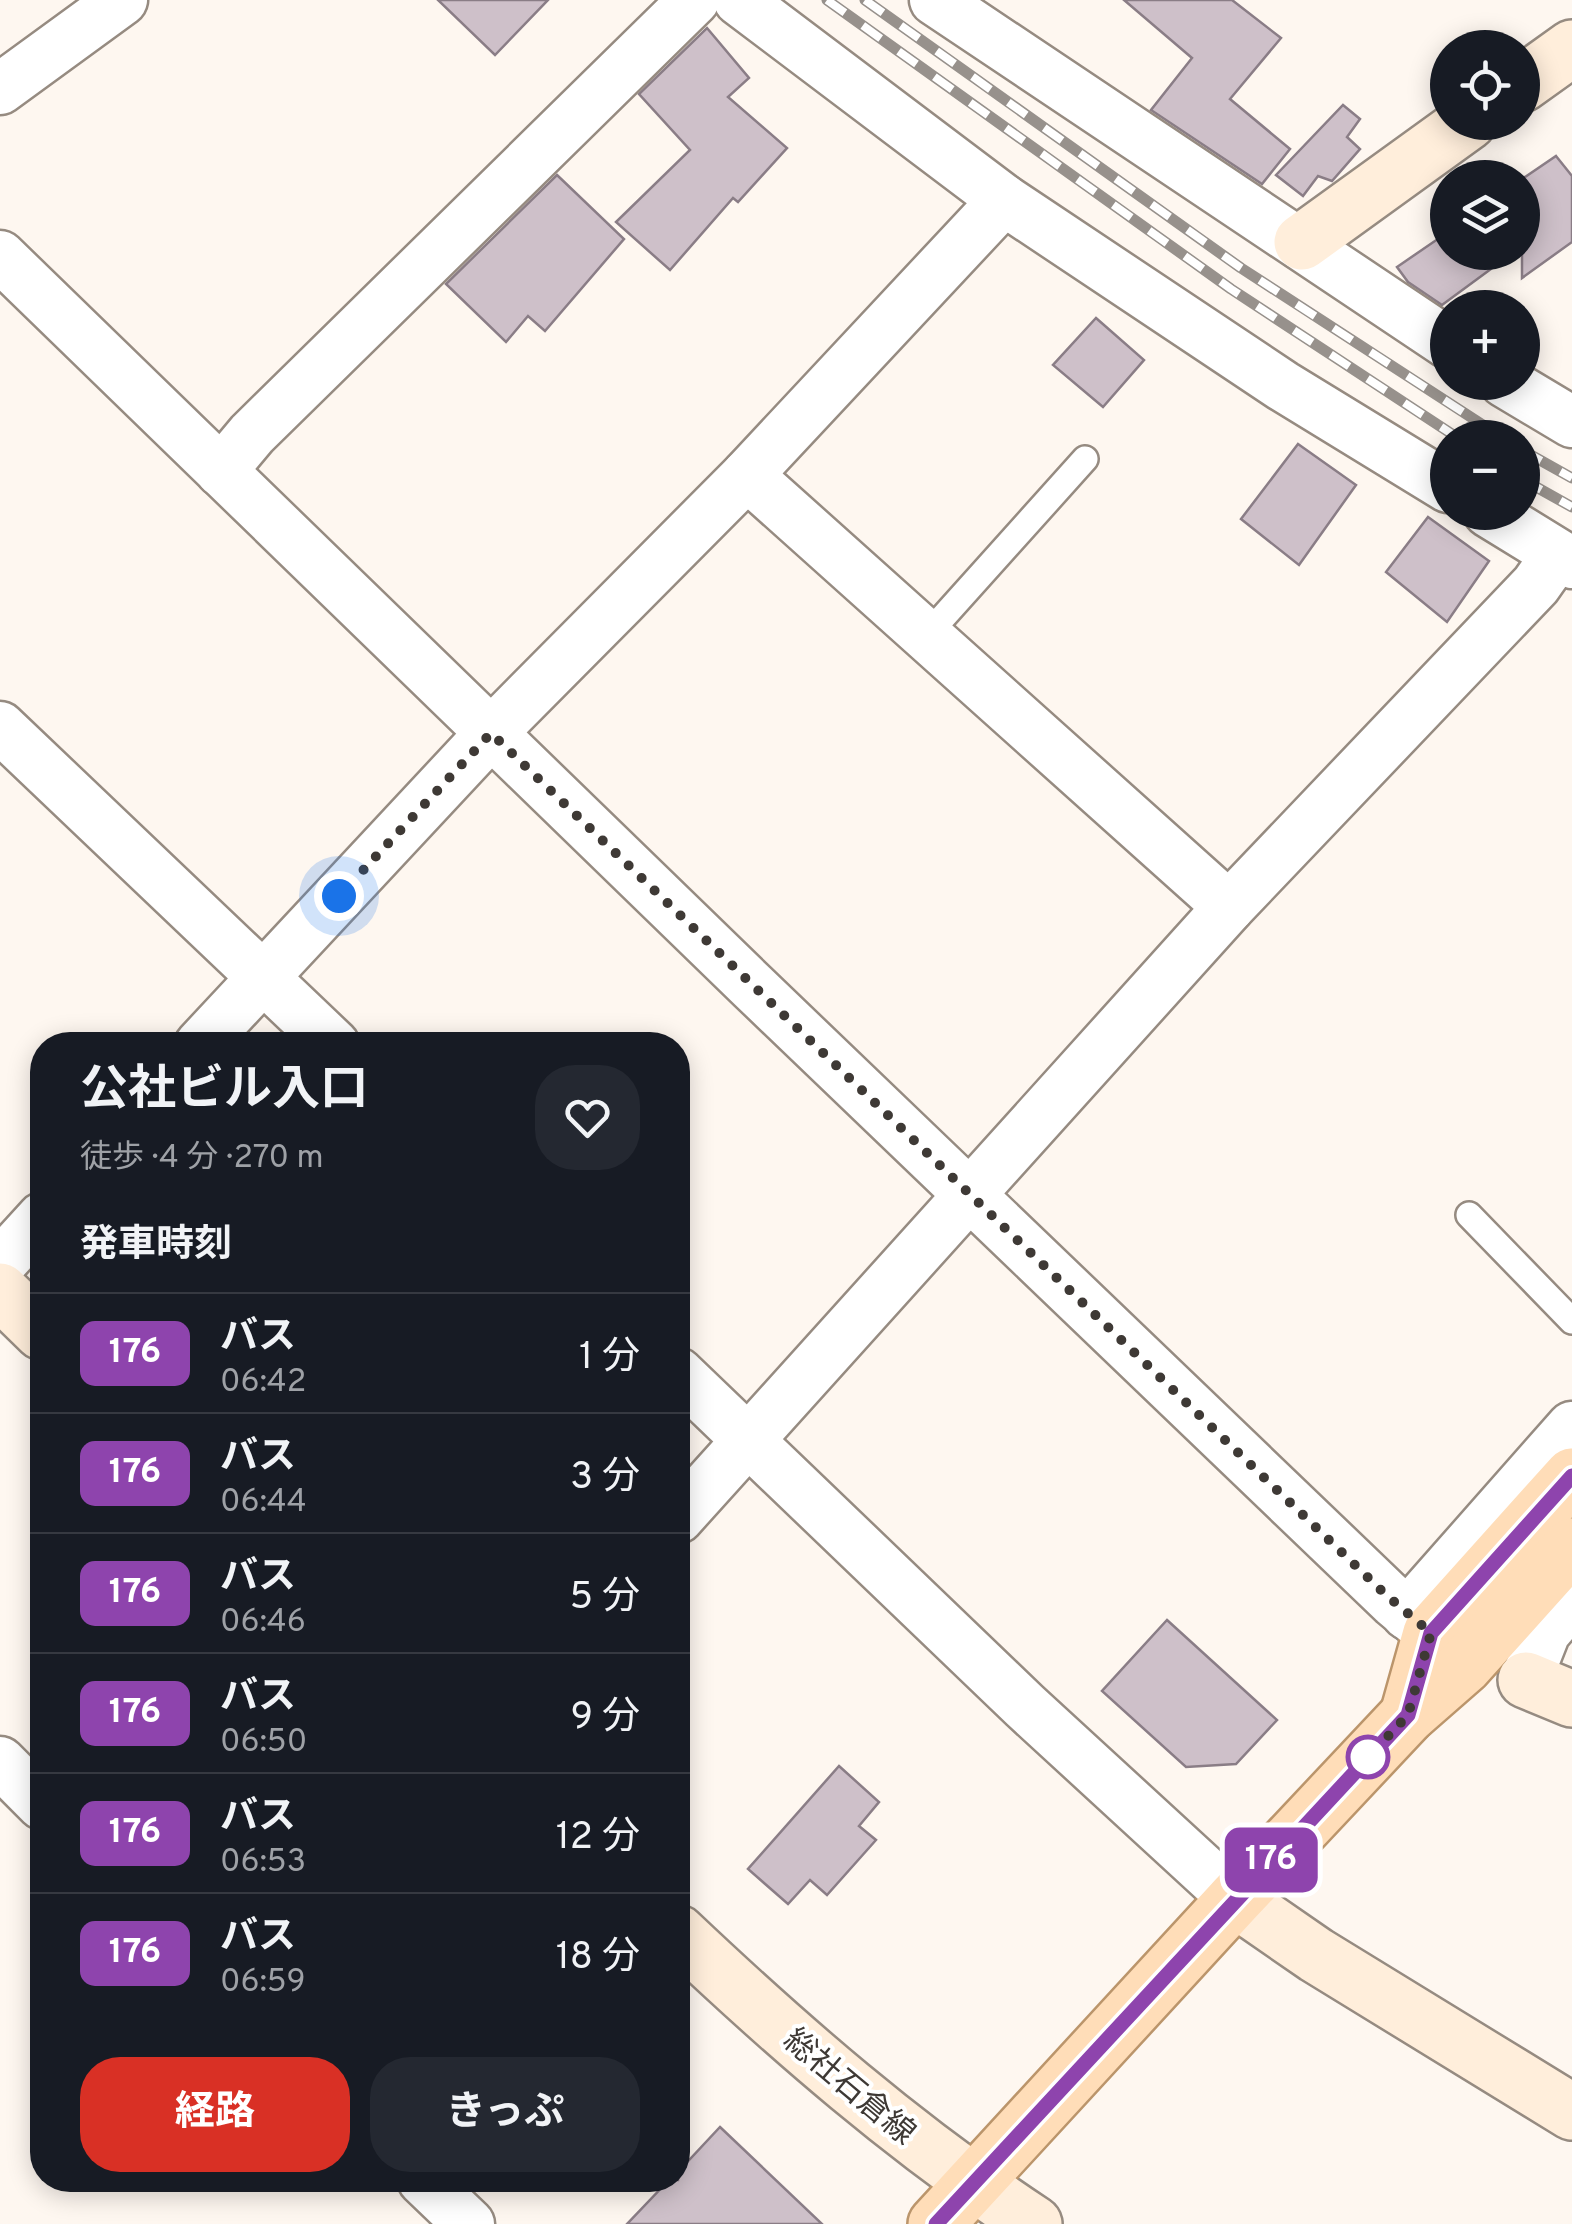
<!DOCTYPE html>
<html lang="ja">
<head>
<meta charset="utf-8">
<style>
	:root { --surface:#171b24; --page:#242831; --text:#f1f3f6; --muted:#9ea1a6; --line:#363941; --accent:#d93025 }
	body { margin:0; font-family:Overpass,"Noto Sans JP",sans-serif; background:var(--page); color:var(--text); height:100vh; display:flex; flex-direction:column; font-size:38px; white-space:nowrap }
	* { box-sizing:border-box; margin:0 }
	p { font-size:32px; color:var(--muted) }
	.icon { flex:none; width:55px; height:55px; fill:none; stroke:currentColor; stroke-width:2; stroke-linecap:round; stroke-linejoin:round }
	.map { position:relative; flex:1; overflow:hidden }
	.details { position:absolute; left:30px; top:1032px; width:660px; height:1160px; display:flex; flex-direction:column; background:var(--surface); border-radius:40px; box-shadow:0 5px 25px #0003 }
	.details>* { flex:none }
	.badge { padding:0 20px; border-radius:15px; font-size:35px; line-height:65px }
	.tools { position:absolute; left:1430px; top:30px; display:grid; gap:20px }
	.tools a { display:grid; place-items:center; width:110px; height:110px; border-radius:50%; background:var(--surface); box-shadow:0 5px 25px #0003; font-size:50px }
	.you { position:absolute; width:50px; height:50px; margin:-25px; border:8px solid #fff; border-radius:50%; background:#1a73e8; box-shadow:0 0 0 15px #1a73e833 }
	.map>.badge { position:absolute; translate:-50% -50%; box-shadow:0 0 0 5px #fff }
	h2 { padding:0 50px; font-size:38px; line-height:90px }
	.round { display:grid; place-items:center; flex:none; width:105px; height:105px; border-radius:40px; background:var(--page) }
	.overview { display:flex; align-items:center; justify-content:space-between; height:170px; padding:0 50px }
	h1 { font-size:48px; font-weight:700; line-height:75px }
	.primary-button { display:flex; gap:20px; margin-top:auto; padding:20px 50px }
	.primary-button a { flex:1; height:115px; border-radius:40px; background:var(--accent); color:#fff; font-size:40px; font-weight:700; line-height:115px; text-align:center }
	.primary-button a+a { background:var(--page); color:var(--text) }
	ul { padding:0; list-style:none }
	li { display:flex; align-items:center; gap:30px; height:120px; padding:0 50px; border-top:2px solid var(--line) }
	li div { flex:1 }
	li b { display:block; font-size:38px }
	li em { font-style:normal }
	li .badge { min-width:110px; font-weight:700; text-align:center }
	.map>svg:first-child { display:block }
	.building { fill:#cec0c9; stroke:#8a7d86; stroke-width:2.5 }
	.lines { fill:none; stroke-linecap:round; stroke-linejoin:round }
	.lane-casing { stroke:#968b81; stroke-width:30 }
	.street-casing { stroke:#968b81; stroke-width:55 }
	.secondary-casing { stroke:#968b81; stroke-width:60 }
	.primary-casing { stroke:#bb956b; stroke-width:60 }
	.lane { stroke:#fff; stroke-width:25 }
	.street { stroke:#fff; stroke-width:50 }
	.secondary { stroke:#ffeedb; stroke-width:55 }
	.primary { stroke:#ffddb8; stroke-width:55 }
	.rail-casing { stroke:#97918c; stroke-width:11 }
	.rail { stroke:#fff; stroke-width:8; stroke-dasharray:22; stroke-linecap:butt }
	.line-casing { stroke:#fff; stroke-width:22 }
	.line { stroke:#8e44ad; stroke-width:15 }
	.walk { stroke:#3e3935; stroke-width:10; stroke-dasharray:0 18 }
	.stop-dot { fill:#fff; stroke:#8e44ad; stroke-width:5 }
	.labels { text-anchor:middle; stroke-width:8; stroke-linejoin:round; paint-order:stroke }
	.street-label { font-size:32px; fill:#3e3935; stroke:#fff }
</style>
</head>
<body>
<div class="map">
<svg width="1572" height="2224" viewBox="0 0 1572 2224">
	<rect width="100%" height="100%" fill="#fef7f0"/>
	<g class="building">
		<polygon points="438,0 548,0 495,55"/>
		<polygon points="1124,0 1232,0 1281,38 1230,99 1290,149 1262,184 1151,110 1192,58"/>
		<polygon points="707,28 749,78 728,97 787,148 738,202 733,198 670,270 616,222 690,150 639,94"/>
		<polygon points="1343,105 1360,119 1347,137 1360,149 1332,181 1318,176 1303,196 1276,175"/>
		<polygon points="1556,156 1572,176 1572,242 1522,278 1522,179"/>
		<polygon points="557,175 624,239 545,331 528,316 506,342 446,284"/>
		<polygon points="1448,232 1448,252 1514,252 1442,305 1408,282 1397,267"/>
		<polygon points="1096,318 1144,360 1103,407 1053,365"/>
		<polygon points="1298,444 1356,485 1299,565 1241,519"/>
		<polygon points="1428,517 1489,561 1447,622 1386,572"/>
		<polygon points="1167,1620 1277,1720 1236,1764 1186,1767 1102,1691"/>
		<polygon points="839,1766 879,1802 859,1826 876,1840 827,1895 810,1880 788,1904 748,1869"/>
		<polygon points="720,2127 822,2224 627,2224 669,2180 678,2180 678,2172"/>
	</g>
	<g class="lines">
		<g class="lane-casing">
			<g id="lane">
				<polyline points="927,635 1085,459"/>
				<polyline points="1469,1215 1572,1321"/>
			</g>
		</g>
		<g class="street-casing">
			<g id="street">
				<polyline points="739,0 1004,200 1283,386 1448,487"/>
				<polyline points="935,0 1448,343"/>
				<polyline points="0,89 122,0"/>
				<polyline points="0,256 753,987 1394,1602 1431,1633"/>
				<polyline points="1505,382 1572,422"/>
				<polyline points="221,471 252,434 694,0"/>
				<polyline points="747,475 1229,907"/>
				<polyline points="1489,512 1572,563"/>
				<polyline points="0,727 334,1045"/>
				<polyline points="200,1045 491,733 747,475 1004,200"/>
				<polyline points="0,1264 42,1218"/>
				<polyline points="678,1373 1025,1706 1235,1899"/>
				<polyline points="678,1518 1229,907 1536,585 1557,555"/>
				<polyline points="1407,1614 1572,1427"/>
				<polyline points="1526,1680 1545,1632 1572,1601"/>
				<polyline points="0,1762 42,1804"/>
				<polyline points="423,2180 469,2224"/>
			</g>
		</g>
		<g class="secondary-casing">
			<g id="secondary">
				<polyline points="1522,84 1572,48"/>
				<polyline points="1302,242 1468,122"/>
				<polyline points="0,1291 42,1332"/>
				<polyline points="1526,1680 1572,1699"/>
				<polyline points="1235,1899 1316,1955 1572,2112"/>
				<path d="M 678,1933 C 790,2039 905,2139 1034,2224"/>
			</g>
		</g>
		<g class="primary-casing">
			<g id="primary">
				<polyline points="1408,1715 1431,1633 1572,1476"/>
				<polyline points="936,2224 1235,1899 1408,1715 1464,1666 1572,1546"/>
			</g>
		</g>
		<use href="#lane" class="lane"/>
		<use href="#street" class="street"/>
		<use href="#secondary" class="secondary"/>
		<use href="#primary" class="primary"/>
		<g class="rail-casing">
			<g id="rail">
				<polyline points="827,0 1231,289 1458,438"/>
				<polyline points="865,0 1241,268 1503,438"/>
				<polyline points="1522,450 1572,478"/>
				<polyline points="1522,479 1572,507"/>
			</g>
		</g>
		<use href="#rail" class="rail"/>
	</g>
	<g class="lines">
		<g class="line-casing">
			<polyline id="line" points="936,2224 1408,1715 1431,1633 1572,1476"/>
		</g>
		<use href="#line" class="line"/>
		<polyline class="walk" points="339,896 491,733 1385,1594 1431,1633 1408,1715 1358,1768 1368,1757"/>
	</g>
	<circle class="stop-dot" cx="1368" cy="1757" r="20"/>
	<g class="labels">
		<g class="street-label">
			<text transform="translate(850 2086) rotate(40)" y="11">総社石倉線</text>
		</g>
	</g>
</svg>
<div class="tools">
<a><svg class="icon" aria-label="locate" viewBox="0 0 24 24"><circle cx="12" cy="12" r="6"/><path d="M12 2v4M12 18v4M2 12h4M18 12h4"/></svg></a>
<a><svg class="icon" aria-label="layers" viewBox="0 0 24 24"><path d="M12 4l9 5-9 5-9-5zM3 14l9 5 9-5"/></svg></a>
<a>+</a>
<a>−</a>
</div>
<div class="you" style="left:339px;top:896px"></div>
<b class="badge" style="left:1271px;top:1860px;background:#8e44ad;color:#fff">176</b>
<section class="details">
<div class="overview"><div><h1>公社ビル入口</h1><p>徒歩 · 4 分 · 270 m</p></div><a class="round"><svg class="icon" aria-label="heart" viewBox="0 0 24 24"><path d="M12 20l-8-8c-3-5 5-10 8-4 3-6 11-1 8 4z"/></svg></a></div>
<h2>発車時刻</h2>
<ul>
<li><span class="badge" style="background:#8e44ad;color:#fff">176</span><div><b>バス</b><p>06:42</p></div><em>1 分</em></li>
<li><span class="badge" style="background:#8e44ad;color:#fff">176</span><div><b>バス</b><p>06:44</p></div><em>3 分</em></li>
<li><span class="badge" style="background:#8e44ad;color:#fff">176</span><div><b>バス</b><p>06:46</p></div><em>5 分</em></li>
<li><span class="badge" style="background:#8e44ad;color:#fff">176</span><div><b>バス</b><p>06:50</p></div><em>9 分</em></li>
<li><span class="badge" style="background:#8e44ad;color:#fff">176</span><div><b>バス</b><p>06:53</p></div><em>12 分</em></li>
<li><span class="badge" style="background:#8e44ad;color:#fff">176</span><div><b>バス</b><p>06:59</p></div><em>18 分</em></li>
</ul>
<div class="primary-button"><a>経路</a><a>きっぷ</a></div>
</section>
</div>
</body>
</html>
